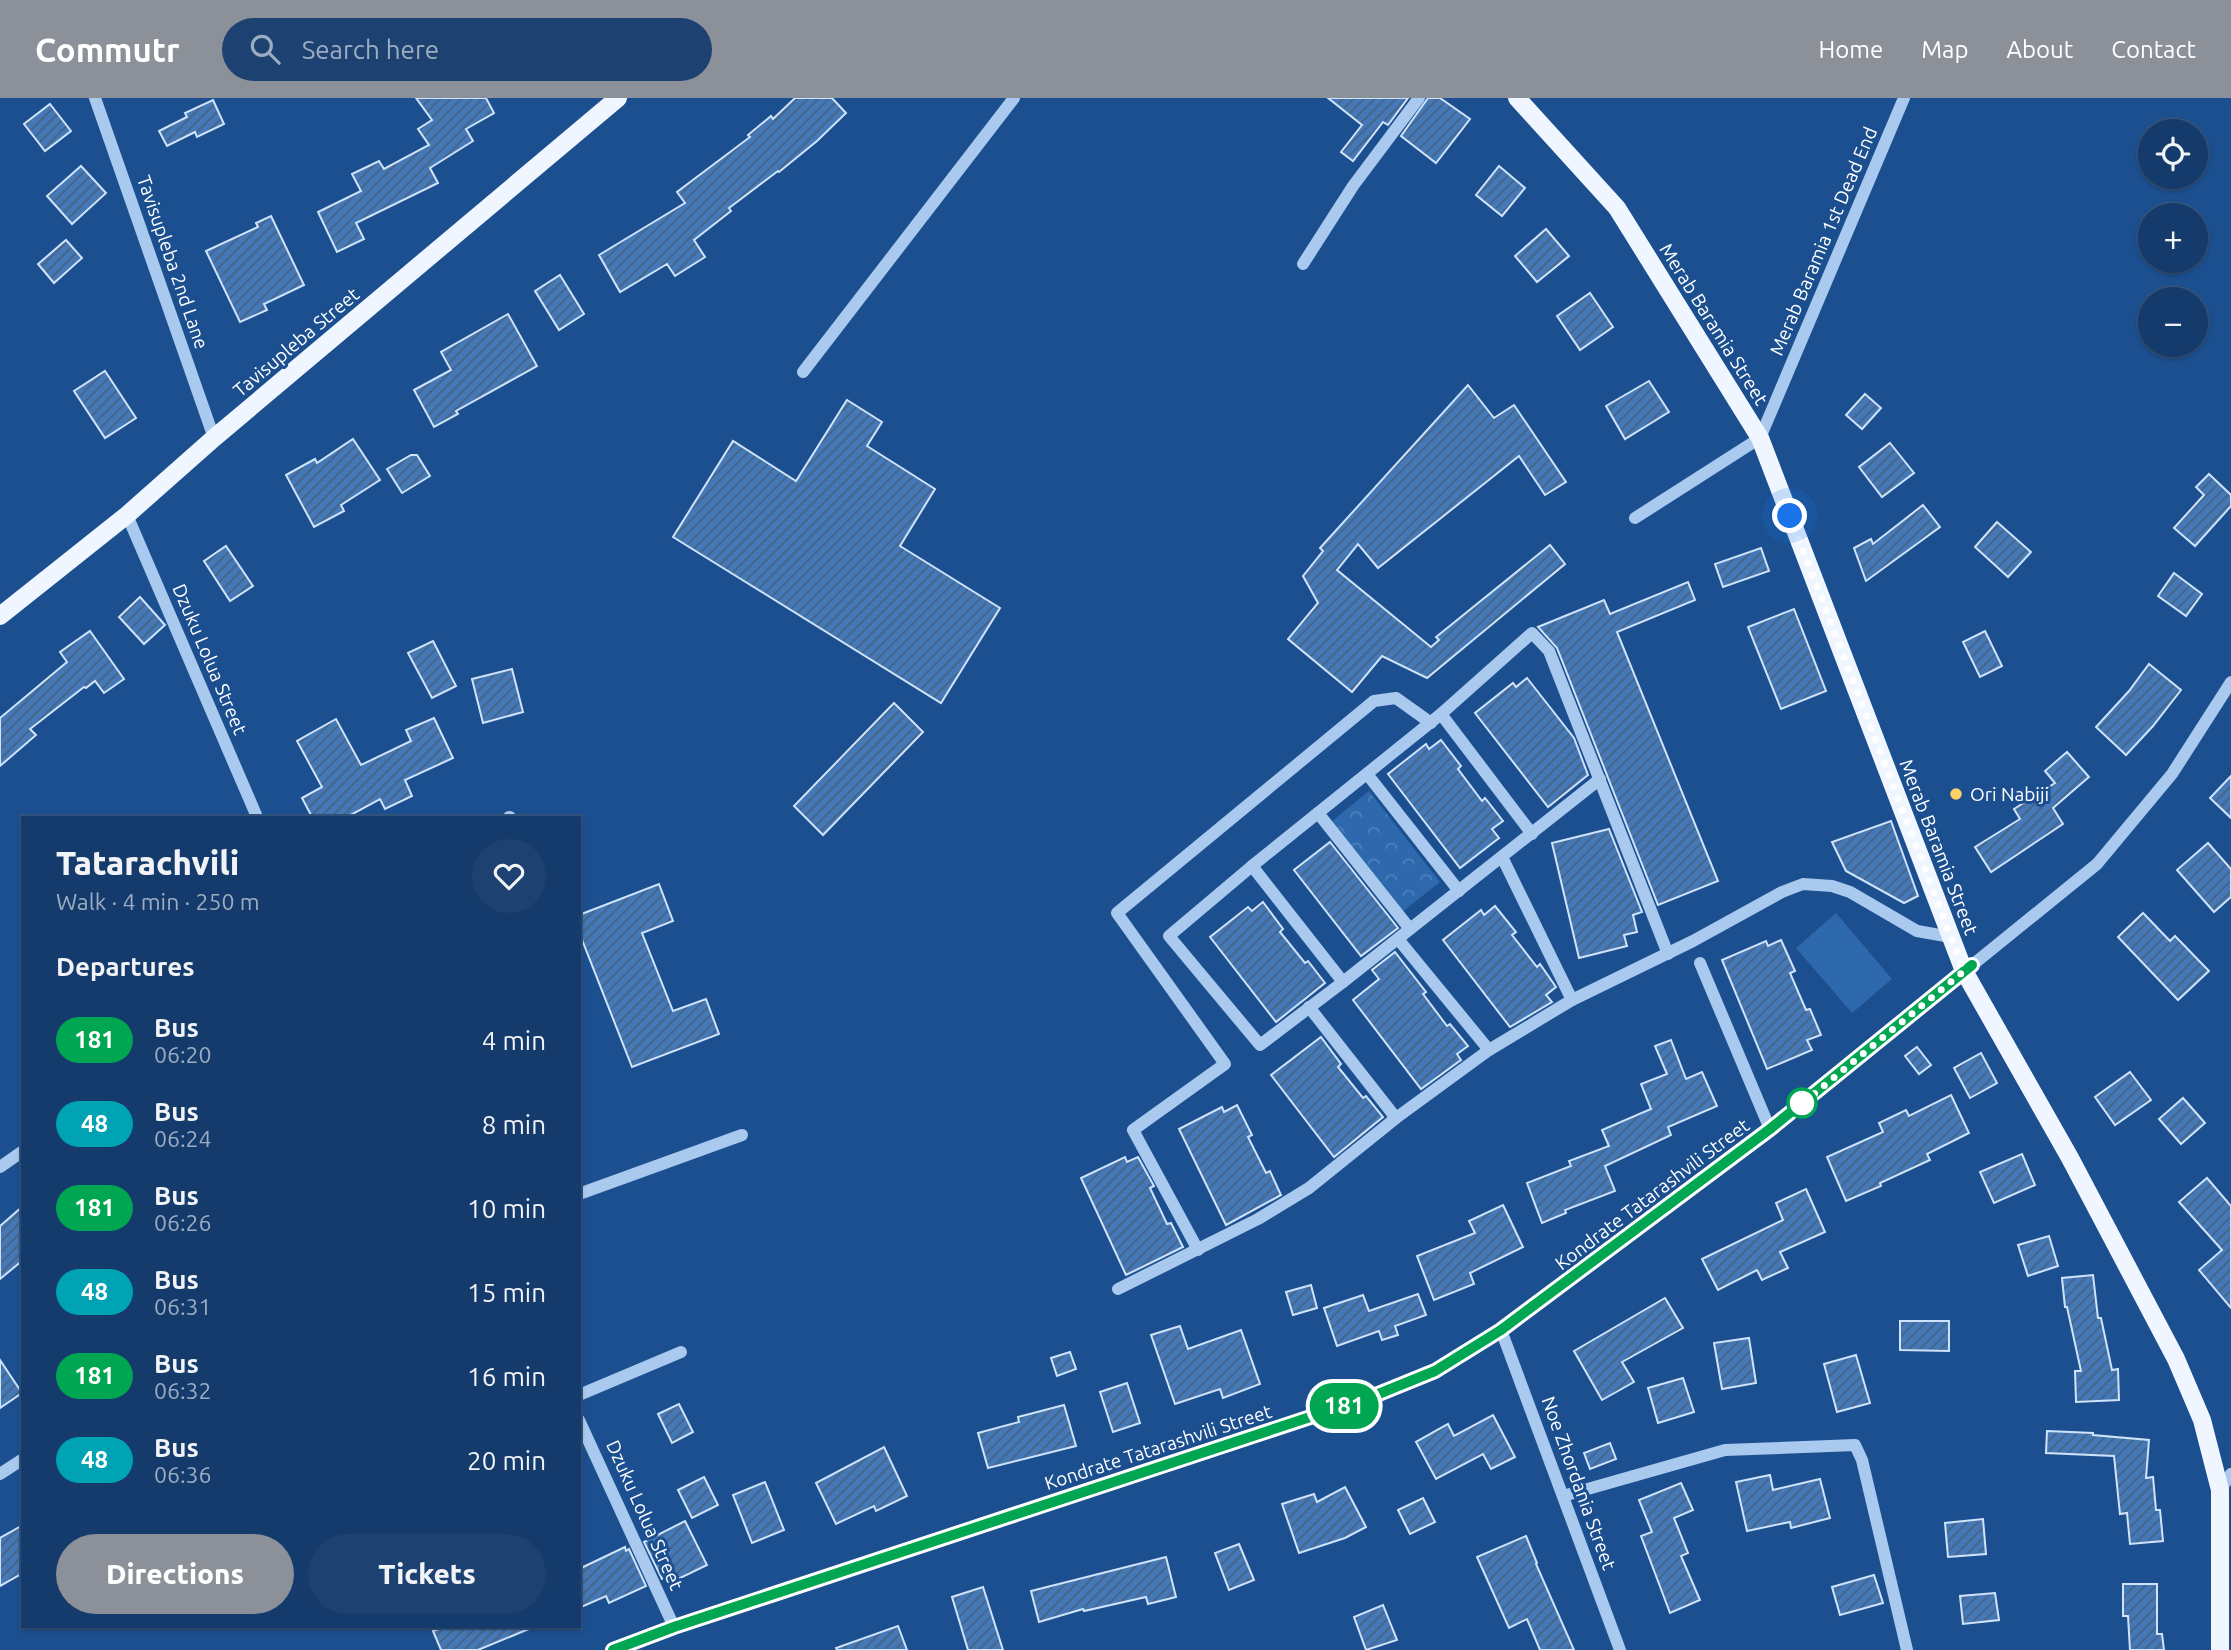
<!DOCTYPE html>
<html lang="en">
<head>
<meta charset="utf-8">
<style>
	:root { --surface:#143b6b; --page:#1d4271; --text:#f1f3f6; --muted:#9dadc1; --line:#33557e; --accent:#8c9099 }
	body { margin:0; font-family:Ubuntu,sans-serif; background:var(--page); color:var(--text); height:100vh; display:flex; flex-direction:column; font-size:26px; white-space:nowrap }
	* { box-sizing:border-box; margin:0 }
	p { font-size:23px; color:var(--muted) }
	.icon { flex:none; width:38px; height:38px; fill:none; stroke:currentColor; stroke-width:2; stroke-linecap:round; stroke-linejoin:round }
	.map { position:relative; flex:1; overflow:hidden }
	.side { position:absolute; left:21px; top:718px; width:560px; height:812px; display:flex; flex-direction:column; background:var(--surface); border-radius:0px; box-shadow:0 2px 5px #0004,0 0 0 2px var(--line) }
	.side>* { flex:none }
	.badge { padding:0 14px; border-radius:23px; font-size:24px; line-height:46px }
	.controls { position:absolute; left:2138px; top:21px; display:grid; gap:14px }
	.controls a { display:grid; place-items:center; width:70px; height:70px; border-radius:50%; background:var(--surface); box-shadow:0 2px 5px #0004,0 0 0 2px var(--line); font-size:35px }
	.you { position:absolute; width:35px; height:35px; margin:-18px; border:5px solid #fff; border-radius:50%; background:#1a73e8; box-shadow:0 0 0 10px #1a73e833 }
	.map>.badge { position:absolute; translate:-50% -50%; box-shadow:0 0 0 4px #fff }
	h2 { padding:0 35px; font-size:26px; line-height:63px }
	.round { display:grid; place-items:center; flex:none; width:74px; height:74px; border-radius:37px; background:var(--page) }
	.overview { display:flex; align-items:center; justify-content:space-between; height:119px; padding:0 35px }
	h1 { font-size:33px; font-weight:800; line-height:52px }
	.primary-button { display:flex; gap:14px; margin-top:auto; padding:14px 35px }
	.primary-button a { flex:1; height:80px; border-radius:42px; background:var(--accent); color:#fff; font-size:28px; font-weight:800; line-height:80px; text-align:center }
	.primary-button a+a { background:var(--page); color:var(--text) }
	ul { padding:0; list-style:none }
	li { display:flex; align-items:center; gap:21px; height:84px; padding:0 35px }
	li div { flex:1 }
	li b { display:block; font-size:26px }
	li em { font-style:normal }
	li .badge { min-width:77px; font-weight:700; text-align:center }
	header { display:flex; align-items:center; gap:42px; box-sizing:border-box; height:98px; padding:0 35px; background:var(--accent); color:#fff }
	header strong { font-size:33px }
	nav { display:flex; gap:38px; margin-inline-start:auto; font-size:24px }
	.search { width:490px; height:63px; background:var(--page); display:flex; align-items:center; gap:18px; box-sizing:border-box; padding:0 24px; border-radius:38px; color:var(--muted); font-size:26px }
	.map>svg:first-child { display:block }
	.park { fill:url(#park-crowns) }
	.pitch { fill:#2e69ad }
	.building { fill:url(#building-hatch); stroke:#cfe3fa; stroke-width:2 }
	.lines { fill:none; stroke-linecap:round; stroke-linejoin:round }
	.minor { stroke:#a9c9ee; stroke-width:12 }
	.major { stroke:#f0f6ff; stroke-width:18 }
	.line-casing { stroke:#fff; stroke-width:16 }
	.line { stroke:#00a651; stroke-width:10 }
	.walk { stroke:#fff; stroke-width:7; stroke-dasharray:0 12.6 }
	.poi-dot { fill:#ffd166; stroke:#1b4f8f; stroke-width:2.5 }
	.stop-dot { fill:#fff; stroke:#00a651; stroke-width:3.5 }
	.labels { text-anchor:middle; stroke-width:6; stroke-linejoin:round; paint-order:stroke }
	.street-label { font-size:19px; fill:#fff; stroke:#1b4f8f }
	.poi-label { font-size:19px; fill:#fff; stroke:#1b4f8f; text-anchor:start }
</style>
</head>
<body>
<header>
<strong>Commutr</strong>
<div class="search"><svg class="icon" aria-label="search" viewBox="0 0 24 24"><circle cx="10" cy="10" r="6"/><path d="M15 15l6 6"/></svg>Search here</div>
<nav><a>Home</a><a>Map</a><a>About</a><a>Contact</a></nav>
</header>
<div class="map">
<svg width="2231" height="1552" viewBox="0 0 2231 1552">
	<defs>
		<pattern id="park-crowns" width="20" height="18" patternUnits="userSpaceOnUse" patternTransform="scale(1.75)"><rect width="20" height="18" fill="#2e69ad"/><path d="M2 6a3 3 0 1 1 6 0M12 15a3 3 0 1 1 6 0" fill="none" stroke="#4d80b9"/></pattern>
		<pattern id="building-hatch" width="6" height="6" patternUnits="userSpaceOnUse" patternTransform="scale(1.75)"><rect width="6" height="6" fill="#4478b7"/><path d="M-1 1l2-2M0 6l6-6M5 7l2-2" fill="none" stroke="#486282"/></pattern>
	</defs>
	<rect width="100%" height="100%" fill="#1b4f8f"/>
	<polygon class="park" points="1369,693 1440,784 1402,814 1331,724"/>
	<polygon class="pitch" points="1836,815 1892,881 1852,915 1796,850"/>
	<g class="building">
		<polygon points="416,0 486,0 494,15 466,31 473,43 430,70 438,85 356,125 364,141 337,154 318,114 361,93 352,76 379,63 384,71 429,47 418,31 432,22"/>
		<polygon points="795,0 832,0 846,15 817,43 779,74 778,73 729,110 731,113 694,142 705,159 675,178 667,166 620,194 599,157 685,105 677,94 750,39 748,37 771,18 773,21"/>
		<polygon points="1328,0 1408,0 1388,27 1383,24 1353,63 1341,54 1362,27"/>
		<polygon points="1428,0 1440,0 1470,21 1436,65 1401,38"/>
		<polygon points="213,2 224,26 197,39 195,34 167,48 159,33 187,19 185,15"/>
		<polygon points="50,6 71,33 45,53 24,26"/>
		<polygon points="81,68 106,95 72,126 47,98"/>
		<polygon points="1499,68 1525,90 1502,118 1476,97"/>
		<polygon points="271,118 304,187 264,206 267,212 240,224 206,153 258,129 256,125"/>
		<polygon points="1546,131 1569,158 1537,184 1515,158"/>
		<polygon points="66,142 82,160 54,185 38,166"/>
		<polygon points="560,177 584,216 559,232 535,193"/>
		<polygon points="1590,195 1613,229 1580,252 1557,218"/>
		<polygon points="508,216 537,268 456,313 458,316 434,329 414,292 451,272 441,254"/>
		<polygon points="105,273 136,320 105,340 74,293"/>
		<polygon points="1649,283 1669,314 1625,341 1606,308"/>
		<polygon points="1468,287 1494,320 1514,307 1566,384 1545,397 1519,358 1378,470 1358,446 1337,472 1431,549 1439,542 1436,539 1550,447 1565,466 1427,580 1382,558 1352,594 1288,541 1318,505 1303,478 1323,453 1320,450"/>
		<polygon points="1865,296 1881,310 1862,331 1846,317"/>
		<polygon points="847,302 882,324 867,348 935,391 900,448 1000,510 941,605 673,439 733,343 796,383"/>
		<polygon points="353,341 380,382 341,407 344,413 314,429 286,377 315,361 317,365"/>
		<polygon points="1890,345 1914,375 1882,399 1859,369"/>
		<polygon points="411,357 417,357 430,378 402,395 387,371"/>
		<polygon points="2209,376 2231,397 2231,408 2195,448 2174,430 2204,397 2196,389"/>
		<polygon points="1923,407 1940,429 1866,483 1854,450 1871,441 1873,446"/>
		<polygon points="1997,424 2031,454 2008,479 1975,449"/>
		<polygon points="226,448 253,488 230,503 204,463"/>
		<polygon points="1761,450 1769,473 1723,489 1715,466"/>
		<polygon points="2174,475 2202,496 2186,518 2158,498"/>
		<polygon points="1688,484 1695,502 1617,534 1718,783 1658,807 1557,550 1538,529 1604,502 1610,516"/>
		<polygon points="140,499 165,527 144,546 119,519"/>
		<polygon points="1794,511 1826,593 1781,611 1748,529"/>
		<polygon points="90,533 124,581 104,595 95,583 86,590 84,589 30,631 36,637 0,668 0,620 67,564 60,554"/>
		<polygon points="1985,533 2002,568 1980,579 1963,544"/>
		<polygon points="433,543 456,588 432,600 408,555"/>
		<polygon points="2149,566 2181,592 2153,628 2126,657 2096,629 2129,593"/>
		<polygon points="512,571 523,614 483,625 472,581"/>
		<polygon points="1527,580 1574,640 1588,677 1548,709 1475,615 1513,585 1516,589"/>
		<polygon points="894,605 923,634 823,737 794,708"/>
		<polygon points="434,620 453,660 405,682 412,698 385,711 380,701 347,719 312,719 302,700 322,689 297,643 336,621 361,667 411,643 406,632"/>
		<polygon points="1441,642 1461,668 1458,671 1482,703 1485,700 1503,723 1492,731 1499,740 1460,770 1388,676 1426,646 1429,651"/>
		<polygon points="2067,654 2089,679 2053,710 2063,726 1991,774 1975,749 2020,721 2014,711 2055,685 2045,673"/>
		<polygon points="2231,678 2231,720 2210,700"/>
		<polygon points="1891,723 1918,798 1904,805 1846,773 1832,744"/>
		<polygon points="1609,731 1642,814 1633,817 1637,834 1624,837 1627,848 1579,860 1552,745"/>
		<polygon points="1330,744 1398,830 1361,858 1294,772"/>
		<polygon points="2208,745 2231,771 2231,799 2214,814 2177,772"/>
		<polygon points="659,786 673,823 642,835 673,913 706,901 719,936 632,969 579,834 579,817"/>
		<polygon points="1263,804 1283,831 1280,834 1305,865 1308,863 1325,885 1276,924 1210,839 1248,809 1252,813"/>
		<polygon points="1495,808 1516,834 1512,837 1537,869 1540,866 1556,889 1546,897 1552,904 1510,929 1443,842 1481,812 1484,817"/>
		<polygon points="2143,815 2170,843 2175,838 2209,873 2178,902 2118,839"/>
		<polygon points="1781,842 1795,873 1790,875 1806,912 1810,911 1821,937 1807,942 1812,952 1767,971 1722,862 1766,843 1768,848"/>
		<polygon points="1395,854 1426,894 1423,896 1447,928 1450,926 1468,948 1457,956 1461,962 1421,991 1353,902 1379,881 1372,872"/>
		<polygon points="1321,939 1341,966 1338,969 1363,1000 1366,998 1383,1019 1334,1059 1271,977"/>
		<polygon points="1671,942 1686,981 1702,974 1717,1008 1668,1029 1671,1037 1605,1068 1615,1093 1565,1112 1566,1115 1542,1125 1527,1085 1571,1068 1569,1063 1609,1048 1602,1032 1651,1011 1641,986 1667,976 1655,948"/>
		<polygon points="1917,949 1931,967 1919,976 1905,958"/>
		<polygon points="1981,955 1997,985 1970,1000 1954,970"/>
		<polygon points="2130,974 2151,1002 2115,1027 2095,999"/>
		<polygon points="1951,997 1969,1035 1927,1056 1930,1062 1880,1085 1881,1088 1846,1103 1827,1059 1883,1034 1879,1025 1906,1012 1909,1018"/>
		<polygon points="2183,1000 2205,1025 2181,1046 2159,1021"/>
		<polygon points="1237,1007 1252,1037 1248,1039 1266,1075 1270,1073 1281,1097 1226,1127 1179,1031 1222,1009 1224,1014"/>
		<polygon points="2022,1056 2035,1087 1994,1105 1980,1074"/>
		<polygon points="1125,1059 1127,1064 1138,1059 1154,1088 1150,1090 1167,1126 1171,1125 1183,1149 1126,1177 1081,1080"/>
		<polygon points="2207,1080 2231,1108 2231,1210 2199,1172 2222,1152 2179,1104"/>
		<polygon points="1806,1091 1825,1134 1780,1154 1788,1170 1762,1182 1757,1172 1718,1192 1702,1161 1783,1122 1776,1105"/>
		<polygon points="1503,1107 1523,1149 1470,1175 1474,1186 1434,1202 1417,1158 1475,1135 1469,1123"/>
		<polygon points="23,1108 23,1162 0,1181 0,1128"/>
		<polygon points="2049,1138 2058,1168 2028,1178 2018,1147"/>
		<polygon points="2093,1177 2098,1220 2101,1220 2112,1272 2118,1271 2119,1302 2076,1304 2075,1273 2081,1273 2067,1209 2065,1209 2062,1180"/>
		<polygon points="1311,1187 1317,1210 1293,1217 1286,1194"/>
		<polygon points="1418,1196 1426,1217 1395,1228 1398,1237 1382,1242 1379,1233 1337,1248 1324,1210 1363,1197 1369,1213"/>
		<polygon points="1665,1200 1683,1230 1622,1264 1634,1284 1602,1302 1574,1253"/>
		<polygon points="1900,1223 1949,1223 1949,1253 1900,1252"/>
		<polygon points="1180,1228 1188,1251 1241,1232 1260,1286 1223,1300 1220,1291 1175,1306 1151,1237"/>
		<polygon points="1749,1240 1756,1285 1722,1291 1714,1245"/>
		<polygon points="1070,1254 1076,1271 1057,1278 1051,1260"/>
		<polygon points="1856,1257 1870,1305 1837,1314 1824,1266"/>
		<polygon points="0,1262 22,1295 0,1310"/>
		<polygon points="1683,1280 1694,1314 1658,1325 1648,1290"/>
		<polygon points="1127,1285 1140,1325 1113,1334 1100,1294"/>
		<polygon points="679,1306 693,1334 672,1345 658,1316"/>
		<polygon points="1064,1307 1076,1348 988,1370 978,1335 1019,1324 1018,1319"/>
		<polygon points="1493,1317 1515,1359 1491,1371 1483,1356 1436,1381 1416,1344 1448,1326 1454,1338"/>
		<polygon points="2047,1333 2093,1335 2093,1337 2149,1342 2146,1380 2153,1379 2156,1412 2160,1412 2163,1443 2130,1446 2127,1415 2120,1416 2114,1358 2046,1355"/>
		<polygon points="1610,1345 1616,1361 1590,1371 1584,1355"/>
		<polygon points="884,1349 907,1398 876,1413 874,1408 836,1426 816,1385"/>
		<polygon points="1770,1377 1773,1392 1820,1381 1830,1420 1791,1430 1790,1424 1747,1433 1736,1384"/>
		<polygon points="704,1379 718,1407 692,1420 678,1392"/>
		<polygon points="765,1384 784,1432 752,1445 733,1397"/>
		<polygon points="1681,1385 1693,1412 1674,1420 1688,1455 1681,1458 1700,1502 1670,1515 1641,1438 1652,1434 1639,1402"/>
		<polygon points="1345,1389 1366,1429 1345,1440 1299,1455 1282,1406 1314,1396 1317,1404"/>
		<polygon points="1423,1400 1435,1424 1410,1436 1398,1412"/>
		<polygon points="1983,1421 1986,1456 1948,1459 1945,1425"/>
		<polygon points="685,1423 707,1467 672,1484 669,1478 662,1481 644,1444"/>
		<polygon points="23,1427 23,1475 0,1488 0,1440"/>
		<polygon points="1526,1438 1537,1465 1536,1466 1574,1552 1540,1552 1527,1521 1509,1530 1477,1459"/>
		<polygon points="1239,1446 1254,1482 1229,1492 1215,1455"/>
		<polygon points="625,1449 626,1453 629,1451 646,1488 609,1505 606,1498 579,1510 579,1471"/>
		<polygon points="1166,1459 1176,1499 1148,1506 1146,1499 1084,1513 1083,1511 1039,1524 1031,1493"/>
		<polygon points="1874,1477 1883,1505 1840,1517 1832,1489"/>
		<polygon points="2123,1486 2157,1486 2157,1536 2162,1536 2164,1552 2130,1552 2128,1518 2123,1518"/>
		<polygon points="983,1489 1003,1552 968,1552 952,1499"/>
		<polygon points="1995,1495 1999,1522 1963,1526 1960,1498"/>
		<polygon points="1383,1507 1397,1542 1366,1552 1354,1519"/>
		<polygon points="446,1528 536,1528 478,1552 441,1552 433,1533"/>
		<polygon points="898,1528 907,1552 837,1552 836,1550"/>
	</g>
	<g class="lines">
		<g class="minor">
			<polyline points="95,0 214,340"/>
			<polyline points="1303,166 1353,88 1419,0"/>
			<polyline points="803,274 1014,0"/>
			<polyline points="127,417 257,719"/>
			<polyline points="1635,420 1760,340 1904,0"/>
			<polyline points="1441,616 1532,736"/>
			<polyline points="1367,676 1459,793"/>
			<polyline points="1600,681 1343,884 1252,768 1441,616 1532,535 1549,553 1668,856"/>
			<polyline points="1318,715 1410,831"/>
			<polyline points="509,719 510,719"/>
			<polyline points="1502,759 1572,902"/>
			<polyline points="1252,768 1169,838 1260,947 1343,884"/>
			<polyline points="1398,841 1489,952"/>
			<polyline points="1700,865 1770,1031"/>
			<polyline points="1309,909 1396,1020"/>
			<polyline points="0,1069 23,1053"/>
			<polyline points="579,1096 742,1037"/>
			<polyline points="1198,1152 1133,1032 1225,966 1117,815 1374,603 1396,600 1431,625"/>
			<polyline points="1118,1191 1258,1121 1309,1090 1396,1020 1489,952 1572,902 1693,843 1782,794 1803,786 1832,788 1850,794 1917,833 1951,839"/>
			<polyline points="1501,1232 1620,1552"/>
			<polyline points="579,1297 681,1254"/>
			<polyline points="579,1322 674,1529"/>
			<polyline points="0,1376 23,1361"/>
			<polyline points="2220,1392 2231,1376"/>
			<polyline points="1563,1398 1725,1352 1855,1347 1862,1362 1907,1552"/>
			<polyline points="613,1552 674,1529 1371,1299 1435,1273 1501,1232 1609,1153 1770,1031 2097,766 2172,676 2231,584"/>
		</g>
		<g class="major">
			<polyline points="1517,0 1617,110 1760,340 1964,873 2070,1060 2176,1261 2202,1322 2220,1392 2220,1552"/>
			<polyline points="0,518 127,417 214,340 618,0"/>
		</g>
	</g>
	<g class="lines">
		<g class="line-casing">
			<polyline id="line" points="613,1552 674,1529 1371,1299 1435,1273 1501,1232 1770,1031 1972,867"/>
		</g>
		<use href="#line" class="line"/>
		<polyline class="walk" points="1790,418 1964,873 1792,1014 1802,1005"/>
	</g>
	<circle class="poi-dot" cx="1956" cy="696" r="7"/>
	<circle class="stop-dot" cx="1802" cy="1005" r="14"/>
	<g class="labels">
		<g class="street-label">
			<text transform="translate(1823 143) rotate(-67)" y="7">Merab Baramia 1st Dead End</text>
			<text transform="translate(173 164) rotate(71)" y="7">Tavisupleba 2nd Lane</text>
			<text transform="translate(1714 226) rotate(58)" y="7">Merab Baramia Street</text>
			<text transform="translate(296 244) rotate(-40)" y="7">Tavisupleba Street</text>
			<text transform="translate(210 561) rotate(67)" y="7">Dzuku Lolua Street</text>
			<text transform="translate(1939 749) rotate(69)" y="7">Merab Baramia Street</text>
			<text transform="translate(1652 1096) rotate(-37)" y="7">Kondrate Tatarashvili Street</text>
			<text transform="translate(1158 1349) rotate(-18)" y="7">Kondrate Tatarashvili Street</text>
			<text transform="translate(1579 1385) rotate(70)" y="7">Noe Zhordania Street</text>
			<text transform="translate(645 1417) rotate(66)" y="7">Dzuku Lolua Street</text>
		</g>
		<g class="poi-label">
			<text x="1970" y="703">Ori Nabiji</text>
		</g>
	</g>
</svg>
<div class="controls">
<a><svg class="icon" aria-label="locate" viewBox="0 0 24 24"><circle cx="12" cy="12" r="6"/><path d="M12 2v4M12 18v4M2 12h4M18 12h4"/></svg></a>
<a>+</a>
<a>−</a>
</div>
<div class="you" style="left:1790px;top:418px"></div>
<b class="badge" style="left:1344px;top:1308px;background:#00a651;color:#fff">181</b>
<section class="side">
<div class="overview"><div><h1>Tatarachvili</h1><p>Walk · 4 min · 250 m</p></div><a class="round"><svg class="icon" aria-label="heart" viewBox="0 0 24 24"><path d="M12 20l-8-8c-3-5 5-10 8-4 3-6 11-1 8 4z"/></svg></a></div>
<h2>Departures</h2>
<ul>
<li><span class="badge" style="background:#00a651;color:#fff">181</span><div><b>Bus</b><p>06:20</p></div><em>4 min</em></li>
<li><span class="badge" style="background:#00a3b4;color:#fff">48</span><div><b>Bus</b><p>06:24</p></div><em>8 min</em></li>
<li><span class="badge" style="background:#00a651;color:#fff">181</span><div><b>Bus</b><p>06:26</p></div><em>10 min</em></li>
<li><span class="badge" style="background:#00a3b4;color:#fff">48</span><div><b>Bus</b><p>06:31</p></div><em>15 min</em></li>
<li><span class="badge" style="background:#00a651;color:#fff">181</span><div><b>Bus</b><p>06:32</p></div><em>16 min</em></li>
<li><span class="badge" style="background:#00a3b4;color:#fff">48</span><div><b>Bus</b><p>06:36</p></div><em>20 min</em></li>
</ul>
<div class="primary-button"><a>Directions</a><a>Tickets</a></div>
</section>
</div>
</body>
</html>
